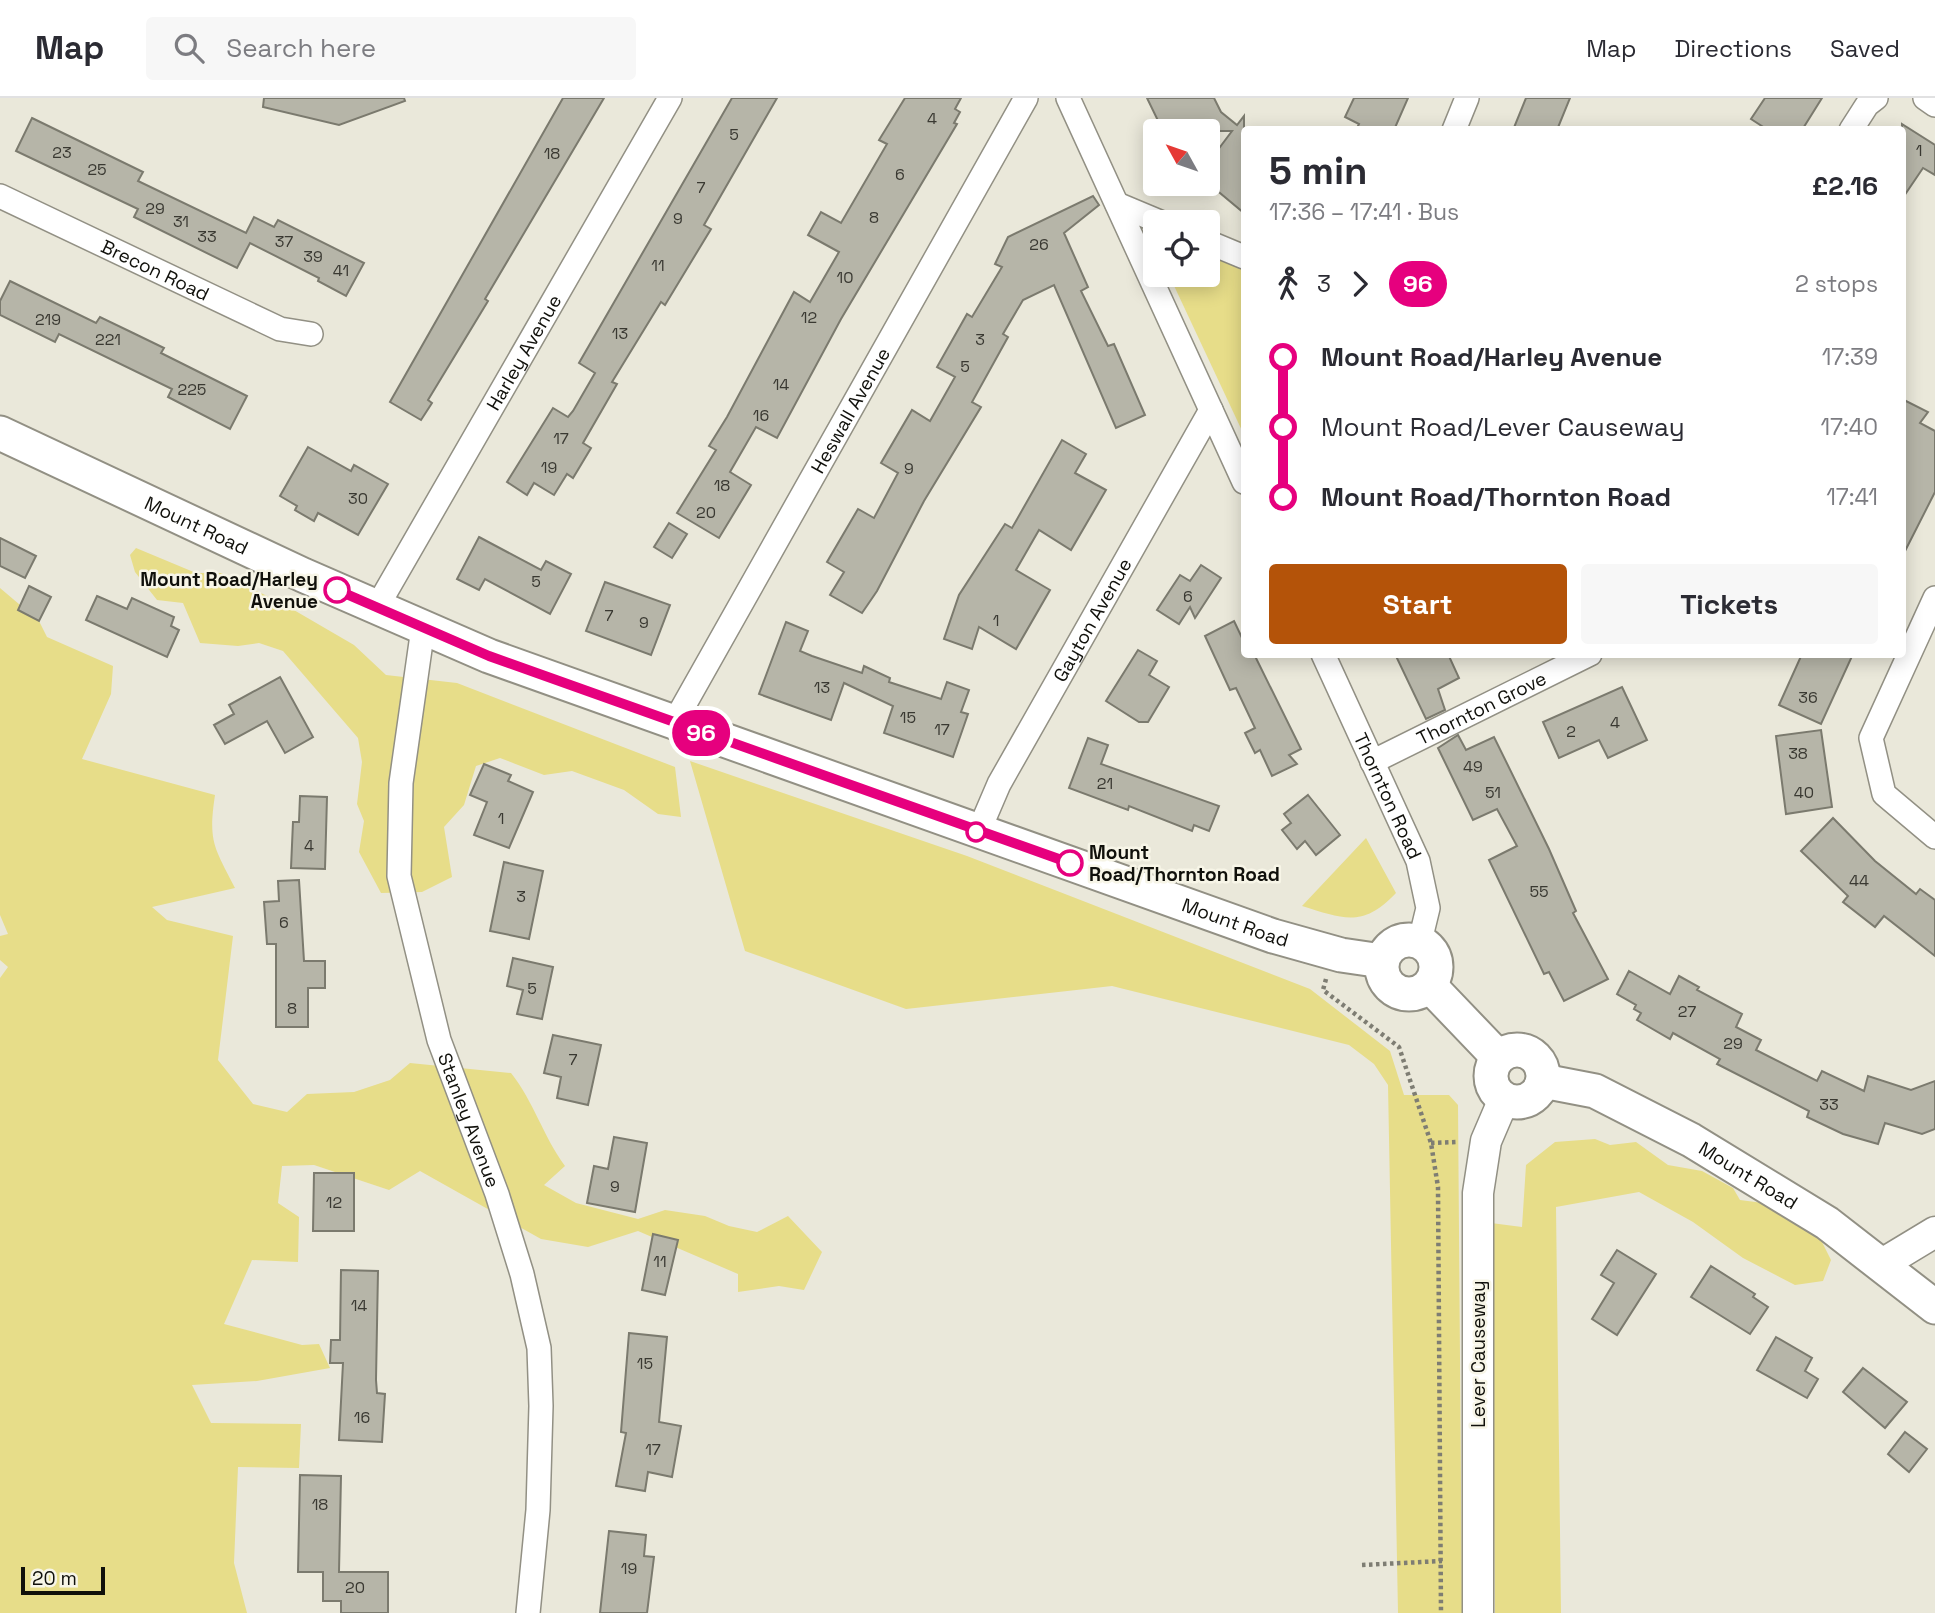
<!DOCTYPE html>
<html lang="en">
<head>
<meta charset="utf-8">
<style>
	:root { --surface:#fff; --page:#f7f7f7; --text:#2b2b33; --muted:#7c7c81; --line:#e1e1e2; --accent:#b45309 }
	body { margin:0; font-family:"Space Grotesk",sans-serif; background:var(--page); color:var(--text); height:100vh; display:flex; flex-direction:column; font-size:26px; white-space:nowrap }
	* { box-sizing:border-box; margin:0 }
	p { font-size:23px; color:var(--muted) }
	.icon { flex:none; width:38px; height:38px; fill:none; stroke:currentColor; stroke-width:2; stroke-linecap:round; stroke-linejoin:round }
	.map { position:relative; flex:1; overflow:hidden }
	.side { position:absolute; left:1241px; top:28px; width:665px; height:532px; display:flex; flex-direction:column; background:var(--surface); border-radius:7px; box-shadow:0 4px 18px #0003 }
	.side>* { flex:none }
	.badge { padding:0 14px; border-radius:23px; font-size:24px; line-height:46px }
	.needle { width:46px; rotate:310deg }
	.buttons { position:absolute; left:1143px; top:21px; display:grid; gap:14px }
	.buttons a { display:grid; place-items:center; width:77px; height:77px; border-radius:7px; background:var(--surface); box-shadow:0 4px 18px #0003; font-size:35px }
	.scale { position:absolute; left:21px; bottom:18px; width:84px; box-sizing:border-box; padding-left:7px; border:4px solid #10100b; border-top:0; font-size:19px; line-height:24px; white-space:nowrap; color:#10100b; -webkit-text-stroke:5px #f7f5e7; paint-order:stroke }
	.map>.badge { position:absolute; translate:-50% -50%; box-shadow:0 0 0 4px #fff }
	.legs { display:flex; align-items:center; gap:10px; height:77px; padding:0 28px; font-size:23px }
	.legs p { margin-inline-start:auto }
	.summary { display:flex; align-items:center; justify-content:space-between; height:119px; padding:0 28px }
	h1 { font-size:38px; font-weight:700; line-height:52px }
	.cta { display:flex; gap:14px; margin-top:auto; padding:14px 28px }
	.cta a { flex:1; height:80px; border-radius:7px; background:var(--accent); color:#fff; font-size:28px; font-weight:700; line-height:80px; text-align:center }
	.cta a+a { background:var(--page); color:var(--text) }
	ul { padding:0 28px; list-style:none }
	li { display:flex; align-items:center; gap:24px; height:70px; font-size:26px }
	li i { display:grid; place-items:center; width:10px; height:100%; margin:0 9px; background:currentColor }
	li i::after { content:''; width:18px; height:18px; margin:-9px; border:5px solid; border-radius:50%; background:var(--surface) }
	li p { margin-inline-start:auto }
	li:first-child i { background:linear-gradient(#0000 50%,currentColor 0) }
	li:last-child i { background:linear-gradient(currentColor 50%,#0000 0) }
	header { display:flex; align-items:center; gap:42px; box-sizing:border-box; height:98px; padding:0 35px; background:var(--surface); border-bottom:2px solid var(--line) }
	header strong { font-size:33px }
	nav { display:flex; gap:38px; margin-inline-start:auto; font-size:24px }
	.search { width:490px; height:63px; background:var(--page); display:flex; align-items:center; gap:18px; box-sizing:border-box; padding:0 24px; border-radius:7px; color:var(--muted); font-size:26px }
	.map>svg:first-child { display:block }
	.green { fill:#e7dd89 }
	.building { fill:#b6b5a8; stroke:#7b7a6e; stroke-width:2 }
	.lines { fill:none; stroke-linecap:round; stroke-linejoin:round }
	.minor-casing { stroke:#929084; stroke-width:26 }
	.tertiary-casing { stroke:#929084; stroke-width:33 }
	.secondary-casing { stroke:#929084; stroke-width:37 }
	.path { stroke:#7e7d73; stroke-width:4.5; stroke-dasharray:3.5 3.5; stroke-linecap:butt }
	.minor { stroke:#fff; stroke-width:23 }
	.tertiary { stroke:#fff; stroke-width:30 }
	.secondary { stroke:#fff; stroke-width:33 }
	.line-1-casing { stroke:#fff; stroke-width:16 }
	.line-1 { stroke:#e6007e; stroke-width:10 }
	.stop-1-dot { fill:#fff; stroke:#e6007e; stroke-width:3.5 }
	.labels { text-anchor:middle; stroke-width:5; stroke-linejoin:round; paint-order:stroke }
	.number-label { font-size:16px; fill:#3a3932 }
	.street-label { font-size:19px; fill:#10100b; stroke:#f7f5e7 }
	.stop-label { font-size:19px; font-weight:bold; fill:#10100b; stroke:#f7f5e7; text-anchor:end }
</style>
</head>
<body>
<header>
<strong>Map</strong>
<div class="search"><svg class="icon" aria-label="search" viewBox="0 0 24 24"><circle cx="10" cy="10" r="6"/><path d="M15 15l6 6"/></svg>Search here</div>
<nav><a>Map</a><a>Directions</a><a>Saved</a></nav>
</header>
<div class="map">
<svg width="1935" height="1515" viewBox="0 0 1935 1515">
	<rect width="100%" height="100%" fill="#eae8da"/>
	<g class="green">
		<polygon points="1208,156 1244,171 1244,337 1169,177 1208,177"/>
		<polygon points="136,450 196,475 221,475 287,508 354,547 386,577 457,585 675,669 681,719 658,716 624,692 572,673 544,677 500,660 476,668 464,707 444,729 452,779 422,794 381,795 359,754 364,723 357,706 362,664 358,640 283,553 259,545 238,548 200,545 183,505 157,502 135,474 130,457"/>
		<path d="M 0,490 L 39,523 L 47,539 L 113,568 L 111,596 L 82,661 L 215,697 C 208,744 214,749 235,790 L 152,809 L 167,822 L 233,838 L 218,962 L 253,1006 L 287,1014 L 307,996 L 354,994 L 390,982 L 410,965 L 511,975 C 534,1004 543,1038 565,1068 L 544,1087 L 576,1105 L 638,1121 L 665,1112 L 705,1118 L 729,1128 L 757,1134 L 788,1118 L 822,1154 L 804,1192 L 779,1188 L 738,1194 L 738,1176 L 638,1133 L 588,1149 L 541,1141 L 420,1073 L 389,1092 L 314,1067 L 282,1068 L 278,1105 L 299,1119 L 298,1164 L 252,1162 L 224,1226 L 302,1247 L 319,1246 L 330,1270 L 257,1283 L 192,1287 L 211,1325 L 301,1326 L 299,1370 L 238,1369 L 234,1465 L 247,1515 L 0,1515 L 0,880 L 8,869 L 0,862 L 0,838 L 8,836 L 0,817 Z"/>
		<polygon points="690,663 967,758 1310,891 1390,953 1404,997 1449,997 1458,1007 1462,1515 1398,1515 1388,987 1374,966 1349,947 1112,888 906,911 745,853"/>
		<path d="M 1366,740 L 1396,795 C 1363,830 1344,821 1302,808 Z"/>
		<polygon points="1595,1041 1610,1047 1636,1044 1668,1067 1702,1073 1733,1090 1740,1102 1763,1105 1819,1138 1831,1162 1823,1183 1795,1187 1743,1160 1693,1124 1639,1094 1556,1109 1561,1515 1495,1515 1491,1125 1522,1129 1526,1067 1555,1044"/>
	</g>
	<g class="building">
		<polygon points="264,0 404,0 405,3 339,27 263,9"/>
		<polygon points="563,0 604,0 485,201 488,203 428,302 432,305 421,322 390,304"/>
		<polygon points="732,0 777,0 704,127 711,131 665,207 661,204 612,284 617,286 583,345 591,350 573,380 567,376 554,397 534,385 527,397 507,384 553,310 568,319 573,313 595,275 579,265"/>
		<polygon points="905,0 961,0 955,11 960,14 954,25 957,26 841,221 777,340 756,329 730,374 751,387 719,440 677,415 716,352 709,348 727,319 794,194 810,204 839,154 808,137 821,114 841,125 887,46 879,42"/>
		<polygon points="1147,0 1214,0 1221,14 1237,27 1244,18 1244,115 1208,85 1208,65 1232,33 1163,33"/>
		<polygon points="1354,0 1408,0 1394,32 1356,32 1359,26 1345,19"/>
		<polygon points="1526,0 1570,0 1557,32 1513,32"/>
		<polygon points="1765,0 1822,0 1802,32 1768,32 1751,21"/>
		<polygon points="32,20 143,74 138,83 246,135 254,119 274,129 278,122 364,165 346,198 318,183 319,180 250,145 237,170 134,119 138,111 16,53"/>
		<polygon points="1902,26 1935,47 1935,77 1923,70 1902,101"/>
		<polygon points="1093,98 1099,107 1064,135 1088,189 1081,193 1108,248 1114,246 1145,317 1116,330 1054,187 1023,202 1003,236 1008,239 972,304 981,309 924,403 877,493 862,515 830,497 844,474 827,464 858,411 874,420 898,375 881,365 912,312 930,323 955,279 937,269 967,216 972,219 1002,169 995,166 1008,139"/>
		<polygon points="10,183 96,225 100,219 131,234 164,250 161,255 247,298 230,331 168,299 172,291 59,236 55,244 0,217 0,203"/>
		<polygon points="1902,301 1928,314 1920,325 1935,333 1935,394 1902,459"/>
		<polygon points="1062,342 1086,356 1075,375 1106,392 1071,452 1039,432 1016,472 1050,492 1016,551 979,529 972,551 944,541 959,497 1005,426 1012,430"/>
		<polygon points="308,349 351,373 354,367 388,386 358,437 318,415 314,423 295,412 297,408 280,398"/>
		<polygon points="669,425 687,436 672,460 654,449"/>
		<polygon points="479,439 541,472 546,463 571,476 550,516 485,481 479,492 457,481"/>
		<polygon points="0,440 36,458 25,480 0,468"/>
		<polygon points="1201,467 1221,480 1195,520 1190,509 1179,526 1157,512 1180,477 1190,483"/>
		<polygon points="605,484 670,507 651,557 586,533"/>
		<polygon points="29,488 51,499 39,523 18,512"/>
		<polygon points="97,498 127,511 132,500 174,519 171,528 179,532 167,559 86,522"/>
		<polygon points="1234,523 1244,544 1244,556 1254,556 1301,651 1289,657 1297,666 1272,678 1260,652 1255,655 1245,635 1255,630 1236,590 1230,592 1205,538"/>
		<polygon points="786,524 808,533 800,553 812,558 862,575 864,568 890,580 889,584 941,601 947,584 969,592 961,614 968,616 953,659 884,635 893,608 844,585 831,622 759,596"/>
		<polygon points="1138,552 1157,563 1149,577 1169,589 1148,624 1139,624 1106,603"/>
		<polygon points="1395,556 1448,556 1459,580 1438,591 1445,612 1426,621"/>
		<polygon points="1802,556 1853,556 1821,626 1779,607"/>
		<polygon points="280,579 313,639 285,655 267,623 225,646 214,627 234,616 229,607"/>
		<polygon points="1622,589 1647,642 1608,660 1599,642 1559,660 1543,624"/>
		<polygon points="1821,632 1832,709 1786,716 1776,638"/>
		<polygon points="1458,637 1466,652 1494,639 1549,751 1576,813 1573,815 1608,881 1564,903 1549,874 1544,876 1489,762 1517,748 1497,711 1473,722 1438,650"/>
		<polygon points="1088,640 1108,647 1101,666 1219,708 1209,733 1194,727 1192,733 1129,708 1128,712 1069,690"/>
		<polygon points="484,666 511,677 508,683 533,694 509,750 474,737 487,704 470,697"/>
		<polygon points="1308,697 1340,737 1316,757 1305,743 1297,751 1282,732 1291,725 1284,716"/>
		<polygon points="300,698 327,699 325,771 291,770 293,724 299,724"/>
		<polygon points="1833,720 1875,763 1916,796 1920,791 1935,802 1935,858 1884,818 1875,829 1843,804 1848,798 1801,753"/>
		<polygon points="504,764 543,773 529,841 490,833"/>
		<polygon points="299,782 304,863 325,863 325,890 308,890 308,929 276,929 276,846 267,846 264,804 279,803 278,783"/>
		<polygon points="513,860 553,869 542,921 517,916 523,892 507,888"/>
		<polygon points="1629,873 1670,896 1679,878 1699,889 1697,892 1742,916 1736,929 1761,942 1756,952 1817,983 1822,973 1864,993 1868,978 1911,992 1935,983 1935,1031 1922,1036 1885,1025 1878,1046 1843,1036 1807,1019 1809,1013 1717,966 1720,961 1673,935 1670,941 1637,922 1641,915 1634,911 1636,907 1617,896"/>
		<polygon points="553,937 601,947 588,1007 557,1000 561,979 544,975"/>
		<polygon points="614,1039 647,1045 635,1114 587,1105 594,1068 608,1071"/>
		<polygon points="314,1075 354,1075 354,1133 313,1133"/>
		<polygon points="653,1136 678,1142 665,1197 642,1192"/>
		<polygon points="1617,1152 1656,1176 1617,1237 1592,1221 1614,1185 1601,1177"/>
		<polygon points="1711,1168 1755,1196 1753,1199 1768,1209 1750,1236 1691,1199"/>
		<polygon points="341,1172 378,1173 376,1282 377,1295 385,1296 382,1344 339,1342 343,1265 330,1265 331,1242 340,1242"/>
		<polygon points="629,1235 667,1239 659,1324 681,1328 672,1379 648,1374 645,1393 616,1388 626,1335 621,1334"/>
		<polygon points="1776,1239 1812,1260 1805,1273 1818,1281 1807,1300 1757,1272"/>
		<polygon points="1863,1270 1907,1304 1885,1330 1843,1294"/>
		<polygon points="1905,1334 1927,1351 1909,1374 1888,1356"/>
		<polygon points="300,1377 341,1378 339,1474 388,1474 388,1515 341,1515 341,1503 323,1503 323,1474 298,1474"/>
		<polygon points="609,1433 646,1437 644,1458 654,1459 647,1515 600,1515"/>
	</g>
	<g class="lines">
		<g class="minor-casing">
			<g id="minor">
				<polyline points="1068,0 1244,384"/>
				<polyline points="1925,0 1935,7"/>
				<polyline points="1454,32 1467,0"/>
				<polyline points="1851,32 1867,7 1876,0"/>
				<path id="s1" d="M 0,98 L 280,231 L 311,236"/>
				<polyline points="1117,106 1160,124"/>
				<polyline points="1208,144 1244,159"/>
				<polyline points="1935,500 1871,640 1884,696 1935,739"/>
				<path id="s2" d="M 377,509 L 670,0"/>
				<path id="s3" d="M 423,530 L 401,685 L 399,778 L 439,942 L 497,1096 L 522,1176 L 539,1250 L 541,1308 L 538,1412 L 528,1515"/>
				<path id="s4" d="M 1323,556 L 1418,763 L 1428,810 L 1420,843"/>
				<path id="s5" d="M 674,625 L 1026,0"/>
				<path id="s6" d="M 1372,664 L 1590,556"/>
				<path id="s7" d="M 978,735 L 999,686 L 1211,312"/>
			</g>
		</g>
		<g class="tertiary-casing">
			<g id="tertiary">
				<polyline points="1882,1166 1935,1134"/>
				<polyline points="1478,1515 1478,1095 1486,1043 1504,1001"/>
			</g>
		</g>
		<g class="secondary-casing">
			<g id="secondary">
				<path id="s8" d="M 0,335 L 303,477 L 489,558 L 1273,838 L 1341,857 L 1382,863"/>
				<circle cx="1409" cy="869" r="27"/>
				<polyline points="1430,888 1498,959"/>
				<circle cx="1517" cy="978" r="26"/>
				<path id="s9" d="M 1543,983 L 1595,993 L 1691,1042 L 1827,1125 L 1935,1209"/>
			</g>
		</g>
		<g class="path">
			<polyline points="1326,881 1323,892 1399,949 1431,1045 1438,1089 1441,1515"/>
			<polyline points="1431,1045 1457,1044"/>
			<polyline points="1362,1467 1442,1463"/>
		</g>
		<use href="#minor" class="minor"/>
		<use href="#tertiary" class="tertiary"/>
		<use href="#secondary" class="secondary"/>
	</g>
	<g class="lines">
		<g class="line-1-casing">
			<polyline id="line-1" points="337,492 489,558 1070,765"/>
		</g>
		<use href="#line-1" class="line-1"/>
	</g>
	<g class="stop-1-dot">
		<circle cx="337" cy="492" r="12"/>
		<circle cx="976" cy="734" r="9"/>
		<circle cx="1070" cy="765" r="12"/>
	</g>
	<g class="labels">
		<g class="number-label">
			<text x="932" y="26">4</text>
			<text x="734" y="42">5</text>
			<text x="1919" y="58">1</text>
			<text x="62" y="60">23</text>
			<text x="552" y="61">18</text>
			<text x="97" y="77">25</text>
			<text x="900" y="82">6</text>
			<text x="701" y="95">7</text>
			<text x="155" y="116">29</text>
			<text x="874" y="125">8</text>
			<text x="678" y="126">9</text>
			<text x="181" y="129">31</text>
			<text x="207" y="144">33</text>
			<text x="284" y="149">37</text>
			<text x="1039" y="152">26</text>
			<text x="313" y="164">39</text>
			<text x="658" y="173">11</text>
			<text x="341" y="178">41</text>
			<text x="845" y="185">10</text>
			<text x="809" y="225">12</text>
			<text x="48" y="227">219</text>
			<text x="620" y="241">13</text>
			<text x="108" y="247">221</text>
			<text x="980" y="247">3</text>
			<text x="965" y="274">5</text>
			<text x="781" y="292">14</text>
			<text x="192" y="297">225</text>
			<text x="761" y="323">16</text>
			<text x="561" y="346">17</text>
			<text x="549" y="375">19</text>
			<text x="909" y="376">9</text>
			<text x="722" y="393">18</text>
			<text x="358" y="406">30</text>
			<text x="706" y="420">20</text>
			<text x="536" y="489">5</text>
			<text x="1188" y="504">6</text>
			<text x="609" y="523">7</text>
			<text x="996" y="528">1</text>
			<text x="644" y="530">9</text>
			<text x="822" y="595">13</text>
			<text x="1808" y="605">36</text>
			<text x="908" y="625">15</text>
			<text x="1615" y="630">4</text>
			<text x="942" y="637">17</text>
			<text x="1571" y="639">2</text>
			<text x="1798" y="661">38</text>
			<text x="1473" y="674">49</text>
			<text x="1105" y="691">21</text>
			<text x="1493" y="700">51</text>
			<text x="1804" y="700">40</text>
			<text x="501" y="726">1</text>
			<text x="309" y="753">4</text>
			<text x="1859" y="788">44</text>
			<text x="1539" y="799">55</text>
			<text x="521" y="804">3</text>
			<text x="284" y="830">6</text>
			<text x="532" y="896">5</text>
			<text x="292" y="916">8</text>
			<text x="1687" y="919">27</text>
			<text x="1733" y="951">29</text>
			<text x="573" y="967">7</text>
			<text x="1829" y="1012">33</text>
			<text x="615" y="1094">9</text>
			<text x="334" y="1110">12</text>
			<text x="660" y="1169">11</text>
			<text x="359" y="1213">14</text>
			<text x="645" y="1271">15</text>
			<text x="362" y="1325">16</text>
			<text x="653" y="1357">17</text>
			<text x="320" y="1412">18</text>
			<text x="629" y="1476">19</text>
			<text x="355" y="1495">20</text>
		</g>
		<g class="street-label">
			<text dy="7" stroke="none"><textPath href="#s1" startOffset="172">Brecon Road</textPath></text>
			<text dy="7" stroke="none"><textPath href="#s2" startOffset="294">Harley Avenue</textPath></text>
			<text dy="7" stroke="none"><textPath href="#s5" startOffset="359">Heswall Avenue</textPath></text>
			<text dy="7" stroke="none"><textPath href="#s8" startOffset="217">Mount Road</textPath></text>
			<text dy="7" stroke="none"><textPath href="#s7" startOffset="242">Gayton Avenue</textPath></text>
			<text dy="7" stroke="none"><textPath href="#s6" startOffset="122">Thornton Grove</textPath></text>
			<text dy="7" stroke="none"><textPath href="#s4" startOffset="156">Thornton Road</textPath></text>
			<text dy="7" stroke="none"><textPath href="#s8" startOffset="1330">Mount Road</textPath></text>
			<text dy="7" stroke="none"><textPath href="#s3" startOffset="504">Stanley Avenue</textPath></text>
			<text dy="7" stroke="none"><textPath href="#s9" startOffset="228">Mount Road</textPath></text>
			<text transform="translate(1478 1256) rotate(-90)" y="7">Lever Causeway</text>
		</g>
		<g class="stop-label">
			<text x="318" y="488">Mount Road/Harley<tspan x="318" dy="22">Avenue</tspan></text>
			<text x="1089" y="761" text-anchor="start">Mount<tspan x="1089" dy="22">Road/Thornton Road</tspan></text>
		</g>
	</g>
</svg>
<div class="buttons">
<a><svg class="needle" viewBox="-14 -14 28 28"><path d="M0-13l5 13h-10z" fill="#e53935"/><path d="M0 13l5-13h-10z" fill="#7c7c81"/></svg></a>
<a><svg class="icon" aria-label="locate" viewBox="0 0 24 24"><circle cx="12" cy="12" r="6"/><path d="M12 2v4M12 18v4M2 12h4M18 12h4"/></svg></a>
</div>
<div class="scale">20 m</div>
<b class="badge" style="left:701px;top:635px;background:#e6007e;color:#fff">96</b>
<section class="side">
<div class="summary"><div><h1>5 min</h1><p>17:36 – 17:41 · Bus</p></div><b>£2.16</b></div>
<div class="legs"><svg class="icon" aria-label="walk" viewBox="0 0 24 24"><circle cx="13" cy="4" r="2"/><path d="M13 8l-2 6 4 7M11 14l-3 7M7 12l3-4h3l4 4"/></svg>3<svg class="icon" aria-label="forward" viewBox="0 0 24 24"><path d="M9 5l7 7-7 7"/></svg><b class="badge" style="background:#e6007e;color:#fff">96</b><p>2 stops</p></div>
<ul>
<li><i style="color:#e6007e"></i><b>Mount Road/Harley Avenue</b><p>17:39</p></li>
<li><i style="color:#e6007e"></i><span>Mount Road/Lever Causeway</span><p>17:40</p></li>
<li><i style="color:#e6007e"></i><b>Mount Road/Thornton Road</b><p>17:41</p></li>
</ul>
<div class="cta"><a>Start</a><a>Tickets</a></div>
</section>
</div>
</body>
</html>
